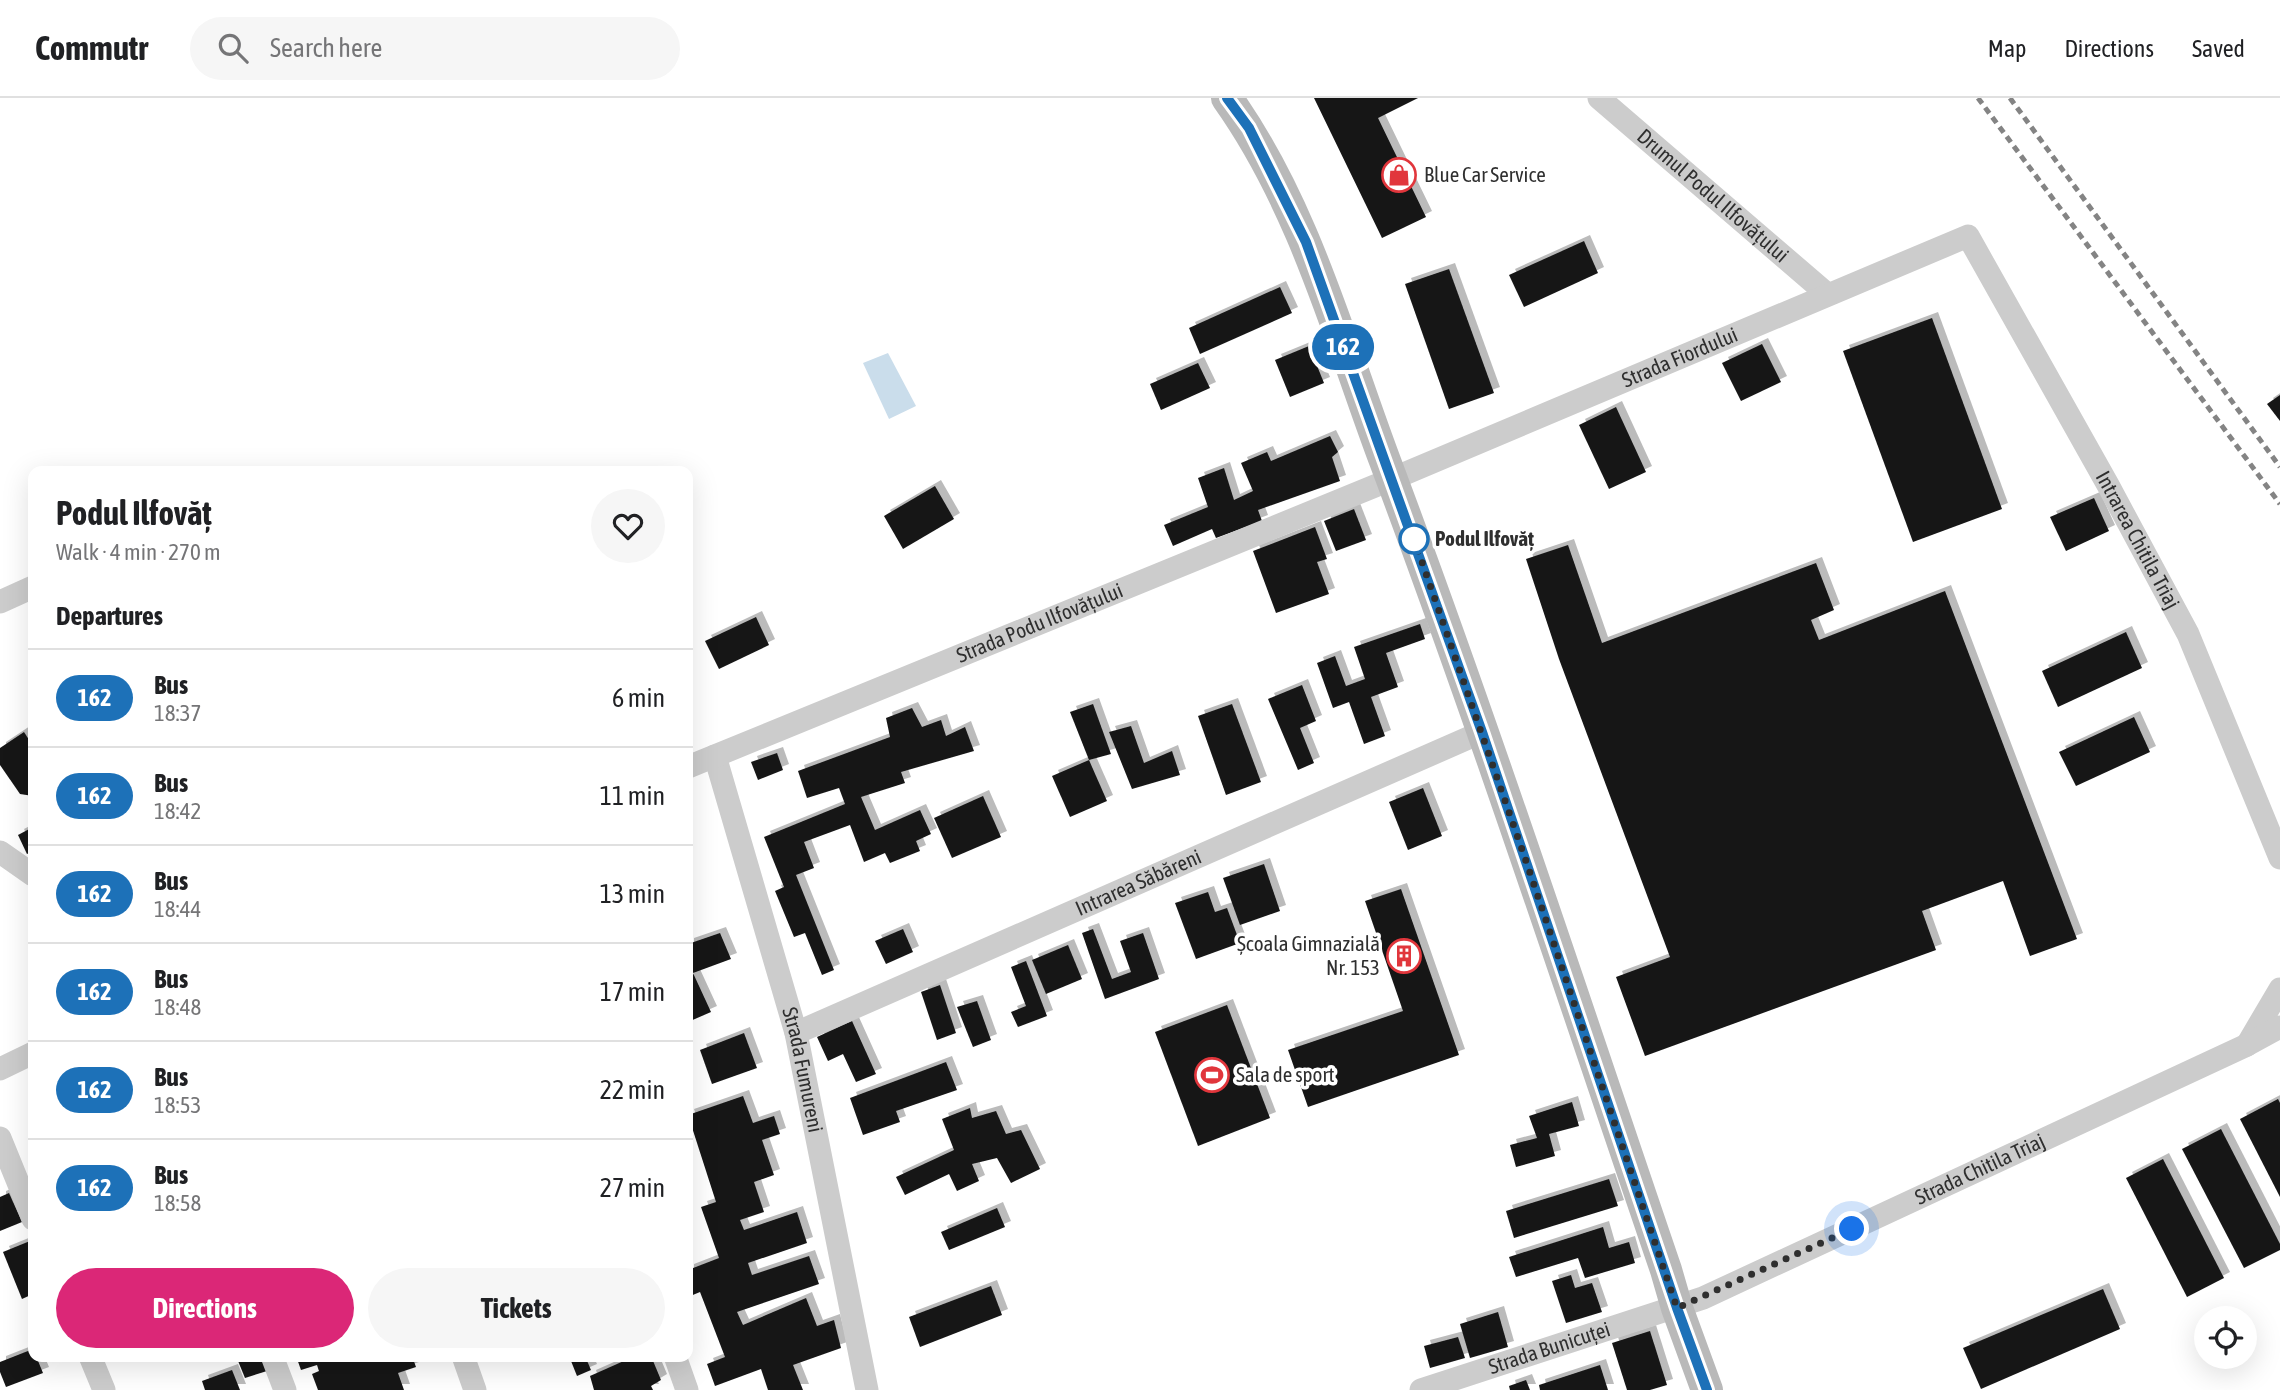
<!DOCTYPE html>
<html lang="en">
<head>
<meta charset="utf-8">
<style>
	:root { --surface:#fff; --page:#f6f6f6; --text:#202124; --muted:#757577; --line:#e0e0e0; --accent:#db2777 }
	body { margin:0; font-family:"Asap Condensed",sans-serif; background:var(--page); color:var(--text); height:100vh; display:flex; flex-direction:column; font-size:26px; white-space:nowrap }
	* { box-sizing:border-box; margin:0 }
	p { font-size:23px; color:var(--muted) }
	.icon { flex:none; width:38px; height:38px; fill:none; stroke:currentColor; stroke-width:2; stroke-linecap:round; stroke-linejoin:round }
	.map { position:relative; flex:1; overflow:hidden }
	.details { position:absolute; left:28px; top:368px; width:665px; height:896px; display:flex; flex-direction:column; background:var(--surface); border-radius:14px; box-shadow:0 7px 28px #0002 }
	.details>* { flex:none }
	.badge { padding:0 14px; border-radius:23px; font-size:24px; line-height:46px }
	.tools { position:absolute; left:2194px; top:1208px; display:grid; gap:14px }
	.tools a { display:grid; place-items:center; width:63px; height:63px; border-radius:50%; background:var(--surface); box-shadow:0 7px 28px #0002; font-size:35px }
	.you { position:absolute; width:35px; height:35px; margin:-18px; border:5px solid #fff; border-radius:50%; background:#1a73e8; box-shadow:0 0 0 10px #1a73e833 }
	.map>.badge { position:absolute; translate:-50% -50%; box-shadow:0 0 0 4px #fff }
	h2 { padding:0 28px; font-size:26px; line-height:63px }
	.round { display:grid; place-items:center; flex:none; width:74px; height:74px; border-radius:37px; background:var(--page) }
	.summary { display:flex; align-items:center; justify-content:space-between; height:119px; padding:0 28px }
	h1 { font-size:33px; font-weight:700; line-height:52px }
	.action { display:flex; gap:14px; margin-top:auto; padding:14px 28px }
	.action a { flex:1; height:80px; border-radius:42px; background:var(--accent); color:#fff; font-size:28px; font-weight:700; line-height:80px; text-align:center }
	.action a+a { background:var(--page); color:var(--text) }
	ul { padding:0; list-style:none }
	li { display:flex; align-items:center; gap:21px; height:98px; padding:0 28px; border-top:2px solid var(--line) }
	li div { flex:1 }
	li b { display:block; font-size:26px }
	li em { font-style:normal }
	li .badge { min-width:77px; font-weight:700; text-align:center }
	header { display:flex; align-items:center; gap:42px; box-sizing:border-box; height:98px; padding:0 35px; background:var(--surface); border-bottom:2px solid var(--line) }
	header strong { font-size:33px }
	nav { display:flex; gap:38px; margin-inline-start:auto; font-size:24px }
	.search { width:490px; height:63px; background:var(--page); display:flex; align-items:center; gap:18px; box-sizing:border-box; padding:0 24px; border-radius:38px; color:var(--muted); font-size:26px }
	.map>svg:first-child { display:block }
	.water { fill:#caddeb }
	.building { fill:#161616; filter:url(#shadow) }
	.lines { fill:none; stroke-linecap:round; stroke-linejoin:round }
	.minor { stroke:#ccc; stroke-width:23 }
	.secondary { stroke:#b9b9b9; stroke-width:32 }
	.rail { stroke:#848484; stroke-width:5; stroke-dasharray:7 5; stroke-linecap:butt }
	.line-casing { stroke:#fff; stroke-width:16 }
	.line { stroke:#1d71b8; stroke-width:10 }
	.walk { stroke:#2f2f2f; stroke-width:7; stroke-dasharray:0 12.6 }
	.stop-dot { fill:#fff; stroke:#1d71b8; stroke-width:3.5 }
	.labels { text-anchor:middle; stroke-width:7; stroke-linejoin:round; paint-order:stroke }
	.poi-label { font-size:21px; fill:#2f2f2f; stroke:#fff; text-anchor:start }
	.street-label { font-size:21px; fill:#2f2f2f; stroke:#fff }
	.stop-label { font-size:21px; font-weight:bold; fill:#2f2f2f; stroke:#fff; text-anchor:start }
</style>
</head>
<body>
<header>
<strong>Commutr</strong>
<div class="search"><svg class="icon" aria-label="search" viewBox="0 0 24 24"><circle cx="10" cy="10" r="6"/><path d="M15 15l6 6"/></svg>Search here</div>
<nav><a>Map</a><a>Directions</a><a>Saved</a></nav>
</header>
<div class="map">
<svg width="2280" height="1292" viewBox="0 0 2280 1292">
	<defs>
		<filter id="shadow"><feDropShadow dx="6" dy="-6" stdDeviation="0" flood-color="#0004"/></filter>
	</defs>
	<rect width="100%" height="100%" fill="#fff"/>
	<polygon class="water" points="888,255 916,308 889,321 863,265"/>
	<g class="building">
		<polygon points="1314,0 1418,0 1378,20 1426,119 1382,140"/>
		<polygon points="1584,143 1598,175 1524,209 1509,177"/>
		<polygon points="1449,171 1494,295 1449,311 1405,186"/>
		<polygon points="1280,189 1292,215 1200,256 1189,230"/>
		<polygon points="1932,220 2002,411 1913,444 1843,253"/>
		<polygon points="1762,246 1781,284 1741,303 1722,265"/>
		<polygon points="1309,248 1324,285 1290,299 1275,262"/>
		<polygon points="1198,265 1210,290 1161,312 1150,286"/>
		<polygon points="2280,297 2280,323 2267,306"/>
		<polygon points="1616,309 1646,374 1609,391 1579,327"/>
		<polygon points="1330,338 1338,354 1332,359 1340,383 1258,412 1262,423 1216,440 1212,431 1173,448 1164,427 1208,409 1198,380 1224,370 1234,402 1253,393 1241,365 1267,354 1271,363"/>
		<polygon points="935,388 954,421 903,451 884,418"/>
		<polygon points="2094,400 2109,433 2066,453 2050,419"/>
		<polygon points="1354,411 1366,442 1336,453 1324,423"/>
		<polygon points="1315,429 1327,461 1317,464 1329,496 1276,515 1253,453"/>
		<polygon points="1568,447 1602,545 1816,465 1834,512 1811,522 1819,542 1945,493 2077,841 2030,858 2003,783 1922,813 1936,852 1645,958 1616,879 1670,859 1559,561 1526,461"/>
		<polygon points="756,519 769,547 719,571 705,543"/>
		<polygon points="1420,526 1425,541 1386,555 1398,589 1371,599 1385,638 1364,646 1349,604 1333,610 1317,565 1335,558 1346,588 1365,581 1354,549"/>
		<polygon points="2126,534 2142,570 2058,609 2042,573"/>
		<polygon points="1302,587 1316,623 1300,630 1314,665 1298,672 1268,601"/>
		<polygon points="1093,606 1111,656 1089,662 1070,614"/>
		<polygon points="1232,606 1261,684 1226,697 1198,618"/>
		<polygon points="912,610 922,629 941,622 946,638 965,629 974,653 901,674 905,685 861,699 875,732 920,712 931,736 916,743 920,753 890,765 885,755 864,764 850,727 804,744 814,770 796,777 834,872 822,877 805,835 794,839 775,793 784,789 764,739 845,706 839,690 807,700 798,673 890,639 886,620"/>
		<polygon points="2134,619 2150,654 2076,688 2059,654"/>
		<polygon points="1131,628 1144,665 1172,653 1180,677 1132,691 1109,634"/>
		<polygon points="24,634 33,648 33,698 20,696 0,667 0,650"/>
		<polygon points="777,655 783,672 758,682 751,664"/>
		<polygon points="1089,662 1107,703 1070,719 1052,678"/>
		<polygon points="1423,690 1442,738 1408,752 1389,704"/>
		<polygon points="983,698 1001,739 952,760 934,720"/>
		<polygon points="33,729 33,753 27,756 18,737"/>
		<polygon points="1264,766 1280,813 1240,827 1223,780"/>
		<polygon points="1401,791 1459,957 1308,1009 1288,952 1403,913 1365,803"/>
		<polygon points="1208,794 1215,814 1227,810 1240,845 1196,861 1175,805"/>
		<polygon points="903,831 913,854 886,866 875,843"/>
		<polygon points="1093,831 1112,881 1131,874 1120,843 1143,835 1159,881 1105,901 1082,835"/>
		<polygon points="720,835 731,861 693,875 711,914 688,924 688,846"/>
		<polygon points="1068,847 1082,881 1046,896 1032,862"/>
		<polygon points="1026,863 1047,918 1018,929 1011,914 1026,908 1011,869"/>
		<polygon points="940,887 956,935 937,942 921,894"/>
		<polygon points="977,903 991,942 973,949 957,909"/>
		<polygon points="1227,907 1270,1020 1198,1048 1155,934"/>
		<polygon points="852,923 876,976 856,984 843,956 828,963 817,939"/>
		<polygon points="744,935 757,970 712,986 700,952"/>
		<polygon points="946,964 957,992 896,1013 900,1024 863,1037 850,1000"/>
		<polygon points="743,998 753,1025 774,1018 780,1036 762,1042 774,1077 754,1084 764,1114 740,1122 744,1132 797,1114 807,1145 748,1165 752,1177 809,1158 819,1186 737,1214 743,1227 806,1200 817,1228 834,1222 841,1250 793,1267 803,1292 768,1292 761,1271 715,1288 707,1266 725,1259 700,1194 688,1199 688,1172 719,1160 701,1109 716,1104 688,1017"/>
		<polygon points="2278,1001 2280,1005 2280,1099 2240,1021"/>
		<polygon points="1572,1004 1579,1028 1549,1036 1555,1058 1516,1069 1510,1047 1537,1040 1529,1018"/>
		<polygon points="970,1010 972,1020 996,1013 1006,1036 1021,1032 1040,1071 1011,1085 997,1060 972,1066 979,1083 957,1093 949,1076 905,1097 896,1079 954,1052 942,1021"/>
		<polygon points="2221,1031 2280,1146 2280,1152 2244,1170 2182,1051"/>
		<polygon points="2163,1061 2224,1180 2187,1199 2126,1080"/>
		<polygon points="1609,1081 1618,1108 1514,1140 1506,1113"/>
		<polygon points="9,1095 22,1124 0,1133 0,1099"/>
		<polygon points="997,1110 1005,1129 949,1152 941,1134"/>
		<polygon points="1603,1129 1609,1150 1629,1144 1635,1165 1585,1180 1578,1160 1516,1179 1509,1159"/>
		<polygon points="30,1143 33,1152 33,1196 22,1201 3,1154"/>
		<polygon points="1571,1177 1575,1190 1592,1185 1602,1214 1566,1225 1552,1183"/>
		<polygon points="991,1188 1002,1217 920,1249 909,1219"/>
		<polygon points="2103,1191 2120,1231 1981,1291 1963,1250"/>
		<polygon points="1498,1214 1508,1249 1470,1260 1460,1226"/>
		<polygon points="1650,1233 1667,1287 1650,1292 1627,1292 1612,1245"/>
		<polygon points="1458,1239 1465,1260 1430,1270 1424,1248"/>
		<polygon points="33,1251 33,1258 36,1258 43,1275 6,1289 0,1274 0,1264"/>
		<polygon points="236,1258 262,1258 267,1273 245,1280"/>
		<polygon points="296,1258 412,1258 416,1269 398,1275 404,1292 318,1292 312,1276 319,1273 317,1267 301,1272"/>
		<polygon points="569,1258 585,1258 591,1272 577,1278"/>
		<polygon points="635,1258 651,1258 661,1282 651,1288 653,1292 594,1292 590,1278"/>
		<polygon points="1600,1267 1608,1292 1540,1292 1539,1287"/>
		<polygon points="232,1272 240,1292 205,1292 202,1283"/>
		<polygon points="1526,1282 1530,1292 1510,1292 1509,1288"/>
	</g>
	<g class="lines">
		<g class="minor">
			<path id="s1" d="M 1599,0 L 1827,196"/>
			<polyline points="0,504 33,489"/>
			<path id="s2" d="M 715,658 L 796,935 L 867,1292"/>
			<path id="s3" d="M 688,669 L 1392,381 L 1968,138 L 2108,387 L 2188,536 L 2280,760"/>
			<polyline points="0,754 33,777"/>
			<path id="s4" d="M 796,935 L 1482,634"/>
			<polyline points="2247,947 2280,891"/>
			<polyline points="0,971 33,955"/>
			<polyline points="0,1040 33,1121"/>
			<polyline points="90,1258 104,1292"/>
			<polyline points="272,1258 285,1292"/>
			<polyline points="463,1258 475,1292"/>
			<polyline points="675,1258 687,1292"/>
			<path id="s5" d="M 1421,1292 L 1703,1200 L 2247,947 L 2280,929"/>
		</g>
		<path class="secondary" d="M 1227,0 C 1304,108 1339,240 1385,363 C 1485,630 1574,902 1666,1172 L 1677,1210 L 1707,1292"/>
		<g class="rail">
			<polyline points="1978,0 2280,406"/>
			<polyline points="2010,0 2280,369"/>
		</g>
	</g>
	<g class="lines">
		<g class="line-casing">
			<polyline id="line" points="1227,0 1249,30 1306,144 1482,634 1677,1210 1707,1292"/>
		</g>
		<use href="#line" class="line"/>
		<polyline class="walk" points="1414,441 1526,763 1677,1210 1852,1131"/>
	</g>
	<defs>
		<g id="shop-ring" transform="scale(1.75)"><circle r="9.5" fill="#fff" stroke="#e1363c" stroke-width="1.5"/><path d="M-5-2.5h2.3a2.7 3.5 0 0 1 5.4 0H5L5.5 6h-11ZM-1.5-2.5h3a1.5 2.3 0 0 0-3 0Z" fill="#e1363c"/></g>
		<g id="building-ring" transform="scale(1.75)"><circle r="9.5" fill="#fff" stroke="#e1363c" stroke-width="1.5"/><path d="M-4-6H4V6H1V3H-1V6H-4ZM-2.5-4.3h1.7v1.8h-1.7ZM.8-4.3h1.7v1.8H.8ZM-2.5-1h1.7V.8h-1.7ZM.8-1h1.7V.8H.8Z" fill="#e1363c"/></g>
		<g id="stadium-ring" transform="scale(1.75)"><circle r="9.5" fill="#fff" stroke="#e1363c" stroke-width="1.5"/><path d="M0-5a6.5 5 0 1 0 0 10a6.5 5 0 1 0 0-10ZM-3.5-1.8h7v3.6h-7Z" fill="#e1363c"/></g>
	</defs>
	<g fill-rule="evenodd">
		<use href="#shop-ring" x="1399" y="77"/>
		<use href="#building-ring" x="1404" y="858"/>
		<use href="#stadium-ring" x="1212" y="977"/>
	</g>
	<circle class="stop-dot" cx="1414" cy="441" r="14"/>
	<g class="labels">
		<g class="poi-label">
			<text x="1424" y="84">Blue Car Service</text>
			<text x="1380" y="853" text-anchor="end">Școala Gimnazială<tspan x="1380" dy="24">Nr. 153</tspan></text>
			<text x="1236" y="984">Sala de sport</text>
		</g>
		<g class="street-label">
			<text dy="7" stroke="none"><textPath href="#s1" startOffset="150">Drumul Podul Ilfovățului</textPath></text>
			<text dy="7" stroke="none"><textPath href="#s3" startOffset="1073">Strada Fiordului</textPath></text>
			<text dy="7" stroke="none"><textPath href="#s3" startOffset="1734">Intrarea Chitila Triaj</textPath></text>
			<text dy="7" stroke="none"><textPath href="#s3" startOffset="380">Strada Podu Ilfovățului</textPath></text>
			<text dy="7" stroke="none"><textPath href="#s4" startOffset="374">Intrarea Săbăreni</textPath></text>
			<text dy="7" stroke="none"><textPath href="#s2" startOffset="326">Strada Fumureni</textPath></text>
			<text dy="7" stroke="none"><textPath href="#s5" startOffset="602">Strada Chitila Triaj</textPath></text>
			<text dy="7" stroke="none"><textPath href="#s5" startOffset="135">Strada Bunicuței</textPath></text>
		</g>
		<g class="stop-label">
			<text x="1435" y="448">Podul Ilfovăț</text>
		</g>
	</g>
</svg>
<div class="tools">
<a><svg class="icon" aria-label="locate" viewBox="0 0 24 24"><circle cx="12" cy="12" r="6"/><path d="M12 2v4M12 18v4M2 12h4M18 12h4"/></svg></a>
</div>
<div class="you" style="left:1852px;top:1131px"></div>
<b class="badge" style="left:1343px;top:249px;background:#1d71b8;color:#fff">162</b>
<section class="details">
<div class="summary"><div><h1>Podul Ilfovăț</h1><p>Walk · 4 min · 270 m</p></div><a class="round"><svg class="icon" aria-label="heart" viewBox="0 0 24 24"><path d="M12 20l-8-8c-3-5 5-10 8-4 3-6 11-1 8 4z"/></svg></a></div>
<h2>Departures</h2>
<ul>
<li><span class="badge" style="background:#1d71b8;color:#fff">162</span><div><b>Bus</b><p>18:37</p></div><em>6 min</em></li>
<li><span class="badge" style="background:#1d71b8;color:#fff">162</span><div><b>Bus</b><p>18:42</p></div><em>11 min</em></li>
<li><span class="badge" style="background:#1d71b8;color:#fff">162</span><div><b>Bus</b><p>18:44</p></div><em>13 min</em></li>
<li><span class="badge" style="background:#1d71b8;color:#fff">162</span><div><b>Bus</b><p>18:48</p></div><em>17 min</em></li>
<li><span class="badge" style="background:#1d71b8;color:#fff">162</span><div><b>Bus</b><p>18:53</p></div><em>22 min</em></li>
<li><span class="badge" style="background:#1d71b8;color:#fff">162</span><div><b>Bus</b><p>18:58</p></div><em>27 min</em></li>
</ul>
<div class="action"><a>Directions</a><a>Tickets</a></div>
</section>
</div>
</body>
</html>
